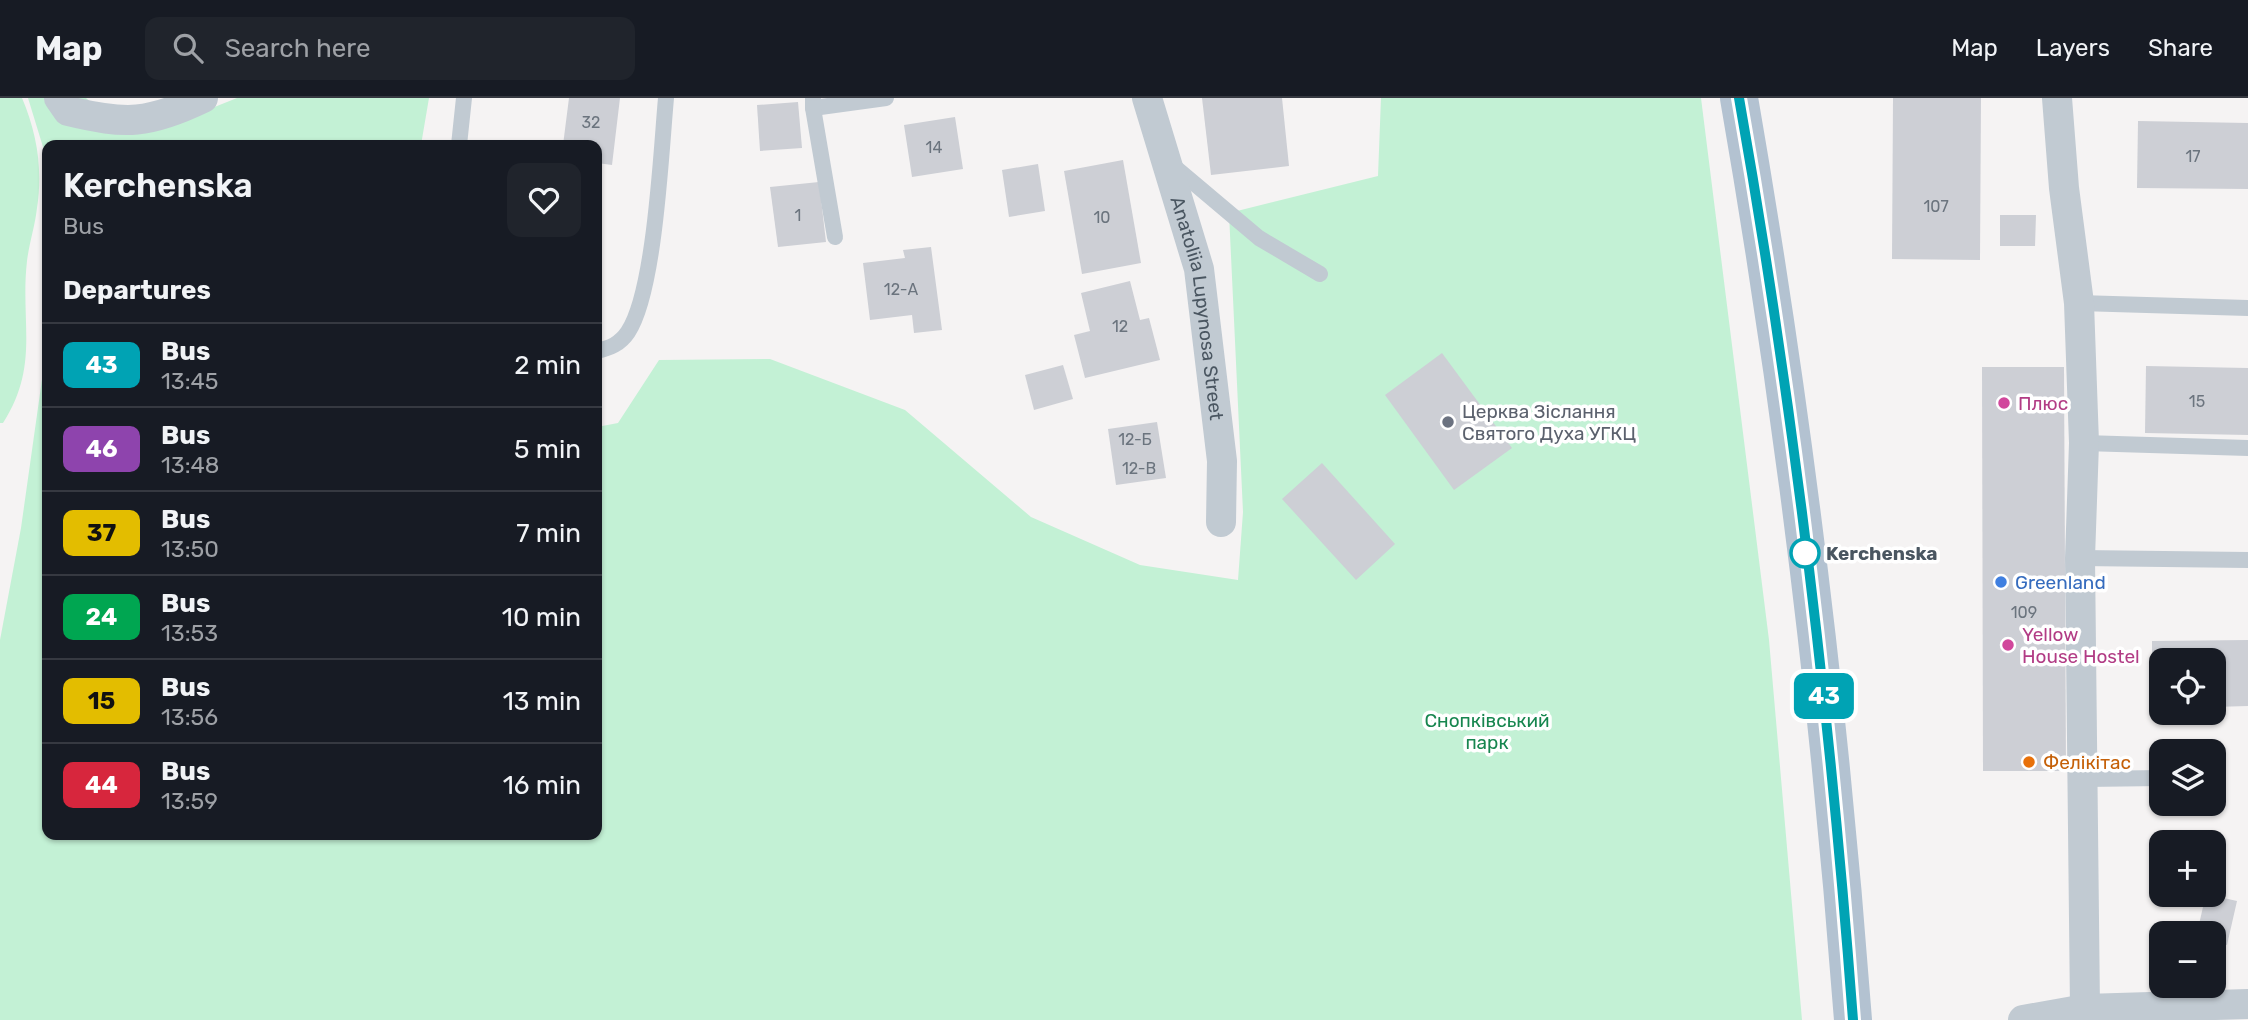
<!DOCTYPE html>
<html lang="en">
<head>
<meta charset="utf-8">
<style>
	:root { --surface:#171b24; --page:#20242c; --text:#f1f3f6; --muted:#9ea1a6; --line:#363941 }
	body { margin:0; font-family:Rubik,sans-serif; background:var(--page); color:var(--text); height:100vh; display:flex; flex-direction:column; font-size:26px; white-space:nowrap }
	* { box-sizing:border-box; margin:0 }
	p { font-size:23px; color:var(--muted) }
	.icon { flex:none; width:38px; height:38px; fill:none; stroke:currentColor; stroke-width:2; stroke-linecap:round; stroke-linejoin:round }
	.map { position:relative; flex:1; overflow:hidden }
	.panel { position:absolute; left:42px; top:42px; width:560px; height:700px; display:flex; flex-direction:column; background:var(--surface); border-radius:14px; box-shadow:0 2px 5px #0004 }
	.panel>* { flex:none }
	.badge { padding:0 14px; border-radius:10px; font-size:24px; line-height:46px }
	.buttons { position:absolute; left:2149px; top:550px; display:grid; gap:14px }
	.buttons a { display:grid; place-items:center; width:77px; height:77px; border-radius:14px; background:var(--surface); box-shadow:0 2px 5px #0004; font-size:35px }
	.map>.badge { position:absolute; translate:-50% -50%; box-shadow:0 0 0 4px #fff }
	h2 { padding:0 21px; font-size:26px; line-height:63px }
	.round { display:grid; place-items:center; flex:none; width:74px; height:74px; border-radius:14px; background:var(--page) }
	.headline { display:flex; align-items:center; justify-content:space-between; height:119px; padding:0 21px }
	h1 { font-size:33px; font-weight:600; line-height:52px }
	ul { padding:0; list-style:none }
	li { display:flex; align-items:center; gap:21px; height:84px; padding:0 21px; border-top:2px solid var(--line) }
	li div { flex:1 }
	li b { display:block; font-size:26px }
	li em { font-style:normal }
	li .badge { min-width:77px; font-weight:700; text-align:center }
	header { display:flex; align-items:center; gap:42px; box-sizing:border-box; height:98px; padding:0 35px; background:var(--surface); border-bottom:2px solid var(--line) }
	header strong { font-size:33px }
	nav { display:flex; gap:38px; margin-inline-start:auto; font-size:24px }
	.search { width:490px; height:63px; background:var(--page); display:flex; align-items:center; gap:18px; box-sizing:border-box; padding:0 24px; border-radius:14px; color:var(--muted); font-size:26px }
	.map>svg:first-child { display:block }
	.green { fill:#c3f1d5 }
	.building { fill:#cdcfd5 }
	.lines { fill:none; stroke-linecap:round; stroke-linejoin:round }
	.service { stroke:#c1cad2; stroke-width:16 }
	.minor { stroke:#c1cad2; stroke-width:30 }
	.primary { stroke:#b3c2d1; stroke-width:38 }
	.line-casing { stroke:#fff; stroke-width:16 }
	.line { stroke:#00a3b4; stroke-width:10 }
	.hotel-dot { fill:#d1479c; stroke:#fff; stroke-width:2.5 }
	.worship-dot { fill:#6b7280; stroke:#fff; stroke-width:2.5 }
	.stop-dot { fill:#fff; stroke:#00a3b4; stroke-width:3.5 }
	.shop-dot { fill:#3f7fe0; stroke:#fff; stroke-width:2.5 }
	.food-dot { fill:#e8710a; stroke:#fff; stroke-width:2.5 }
	.labels { text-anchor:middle; stroke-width:7; stroke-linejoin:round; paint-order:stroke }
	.number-label { font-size:16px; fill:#6b747e }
	.street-label { font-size:19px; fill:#4a5661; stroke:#fff }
	.hotel-label { font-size:19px; fill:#b23c85; stroke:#fff; text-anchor:start }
	.worship-label { font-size:19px; fill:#5b616d; stroke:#fff; text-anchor:start }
	.stop-label { font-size:19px; font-weight:bold; fill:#4a5661; stroke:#fff; text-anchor:start }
	.shop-label { font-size:19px; fill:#366cbe; stroke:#fff; text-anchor:start }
	.park-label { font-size:19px; fill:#17864f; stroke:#fff }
	.food-label { font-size:19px; fill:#c56008; stroke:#fff; text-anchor:start }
</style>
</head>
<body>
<header>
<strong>Map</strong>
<div class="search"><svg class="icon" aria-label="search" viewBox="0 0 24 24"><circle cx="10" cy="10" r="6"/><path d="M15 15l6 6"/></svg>Search here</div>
<nav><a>Map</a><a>Layers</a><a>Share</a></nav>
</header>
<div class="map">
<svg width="2248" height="922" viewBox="0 0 2248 922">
	<rect width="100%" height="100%" fill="#f5f3f3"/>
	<g class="green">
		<path d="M 0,0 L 22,0 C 37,35 43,72 37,110 C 35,128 29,146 27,163 C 20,224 40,267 3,325 L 0,325 Z"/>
		<polygon points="28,0 86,0 126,36 187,20 237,0 429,0 421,47 47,47 47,62"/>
		<polygon points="1381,0 1701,0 1769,542 1802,922 0,922 0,542 21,430 47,246 47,737 597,737 597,329 618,325 659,262 770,261 905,312 1031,419 1140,467 1238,482 1243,414 1229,115 1378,78"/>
	</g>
	<g class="building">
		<polygon points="569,0 620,0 612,67 597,65 597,47 563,47"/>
		<polygon points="1202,0 1282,0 1289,68 1211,77"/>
		<polygon points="1893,0 1981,0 1980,162 1892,161"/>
		<polygon points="798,4 802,50 760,53 757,7"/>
		<polygon points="955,19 963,71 912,79 904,27"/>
		<polygon points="2138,23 2248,25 2248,91 2137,90"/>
		<polygon points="1123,62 1141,165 1082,176 1064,73"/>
		<polygon points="1038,66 1045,113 1009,119 1002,72"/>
		<polygon points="597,82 602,83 600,116 597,116"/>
		<polygon points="819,84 826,144 778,149 770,89"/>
		<polygon points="2000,117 2036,117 2035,148 2000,148"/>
		<polygon points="597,137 599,137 601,195 597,195"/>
		<polygon points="931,149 942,232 914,235 912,217 870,222 863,165 905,160 903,152"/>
		<polygon points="1130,183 1140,222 1149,220 1160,262 1085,280 1074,237 1090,233 1081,195"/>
		<polygon points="1442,255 1512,350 1454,392 1385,297"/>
		<polygon points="1063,267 1073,301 1034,312 1025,277"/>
		<polygon points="2146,268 2248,270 2248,337 2145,335"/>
		<polygon points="1982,269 2064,269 2066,673 1983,673"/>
		<polygon points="1157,324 1166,380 1116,387 1108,331"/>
		<polygon points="1322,365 1395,446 1356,482 1282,401"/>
		<polygon points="2248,542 2248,608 2214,609 2214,562 2161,562 2161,609 2152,609 2152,543"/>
		<polygon points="2206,796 2237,803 2227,847 2214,844 2214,835 2197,835"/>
	</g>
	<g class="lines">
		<g class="service">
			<polyline points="813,0 813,10 886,0"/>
			<polyline points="813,10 835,139"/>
			<polyline points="459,47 464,0"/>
			<polyline points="1170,65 1259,140 1320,176"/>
			<polyline points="2079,205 2248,210"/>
			<path d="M 597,253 C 610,250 620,246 628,234 C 655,193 661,54 666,0"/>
			<polyline points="2084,345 2248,350"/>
			<polyline points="2080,460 2248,462"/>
			<polyline points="2085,681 2161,680"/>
		</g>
		<g class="minor">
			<path d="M 59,0 L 68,13 C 126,27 149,26 203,0"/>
			<path id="s1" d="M 1147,0 L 1199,171 L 1222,363 L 1221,424"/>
			<polyline points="2057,0 2064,90 2079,205 2084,345 2080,460 2085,911"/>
			<polyline points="2023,922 2085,911 2248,906"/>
		</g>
		<path class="primary" d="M 1739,0 C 1792,305 1830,613 1853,922"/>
	</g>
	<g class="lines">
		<g class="line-casing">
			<path id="line" d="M 1739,0 C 1793,305 1830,613 1853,922"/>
		</g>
		<use href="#line" class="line"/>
	</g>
	<g class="hotel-dot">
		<circle cx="2004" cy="305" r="7"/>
		<circle cx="2008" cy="547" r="7"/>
	</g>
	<circle class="worship-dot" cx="1448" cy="324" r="7"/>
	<circle class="stop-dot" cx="1805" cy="455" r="14"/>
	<circle class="shop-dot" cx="2001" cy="484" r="7"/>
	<circle class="food-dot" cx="2029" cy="664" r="7"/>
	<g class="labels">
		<g class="number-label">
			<text x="591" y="30">32</text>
			<text x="934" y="55">14</text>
			<text x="2193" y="64">17</text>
			<text x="1936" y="114">107</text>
			<text x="798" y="123">1</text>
			<text x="1102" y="125">10</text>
			<text x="901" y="197">12-А</text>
			<text x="1120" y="234">12</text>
			<text x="2197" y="309">15</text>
			<text x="1135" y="347">12-Б</text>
			<text x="1139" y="376">12-В</text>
			<text x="2024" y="520">109</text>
		</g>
		<g class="street-label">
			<text dy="7" stroke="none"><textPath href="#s1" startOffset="217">Anatoliia Lupynosa Street</textPath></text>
		</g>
		<g class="hotel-label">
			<text x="2018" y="312">Плюс</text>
			<text x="2022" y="543">Yellow<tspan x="2022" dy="22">House Hostel</tspan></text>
		</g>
		<g class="worship-label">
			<text x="1462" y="320">Церква Зіслання<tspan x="1462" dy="22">Святого Духа УГКЦ</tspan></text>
		</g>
		<g class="stop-label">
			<text x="1826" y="462">Kerchenska</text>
		</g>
		<g class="shop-label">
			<text x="2015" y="491">Greenland</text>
		</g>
		<g class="park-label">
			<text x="1487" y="629">Снопківський<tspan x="1487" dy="22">парк</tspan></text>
		</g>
		<g class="food-label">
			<text x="2043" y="671">Фелікітас</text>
		</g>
	</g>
</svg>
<div class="buttons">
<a><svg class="icon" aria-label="locate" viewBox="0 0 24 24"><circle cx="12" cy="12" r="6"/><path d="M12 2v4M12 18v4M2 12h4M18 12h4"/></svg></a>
<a><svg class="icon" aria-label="layers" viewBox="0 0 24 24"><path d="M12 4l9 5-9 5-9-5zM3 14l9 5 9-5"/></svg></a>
<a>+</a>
<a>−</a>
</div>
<b class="badge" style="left:1824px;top:598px;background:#00a3b4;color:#fff">43</b>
<section class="panel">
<div class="headline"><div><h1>Kerchenska</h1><p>Bus</p></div><a class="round"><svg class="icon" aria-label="heart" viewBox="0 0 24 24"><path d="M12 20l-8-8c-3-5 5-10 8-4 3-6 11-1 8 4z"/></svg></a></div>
<h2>Departures</h2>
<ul>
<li><span class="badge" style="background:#00a3b4;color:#fff">43</span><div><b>Bus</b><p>13:45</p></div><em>2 min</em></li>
<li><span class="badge" style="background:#8e44ad;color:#fff">46</span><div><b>Bus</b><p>13:48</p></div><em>5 min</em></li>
<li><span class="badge" style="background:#e3bd00;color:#111">37</span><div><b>Bus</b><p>13:50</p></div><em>7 min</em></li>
<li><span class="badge" style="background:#00a651;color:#fff">24</span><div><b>Bus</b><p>13:53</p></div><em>10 min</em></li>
<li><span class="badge" style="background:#e3bd00;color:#111">15</span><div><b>Bus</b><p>13:56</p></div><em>13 min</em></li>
<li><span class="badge" style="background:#d7263d;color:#fff">44</span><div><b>Bus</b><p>13:59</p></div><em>16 min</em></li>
</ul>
</section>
</div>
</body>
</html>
